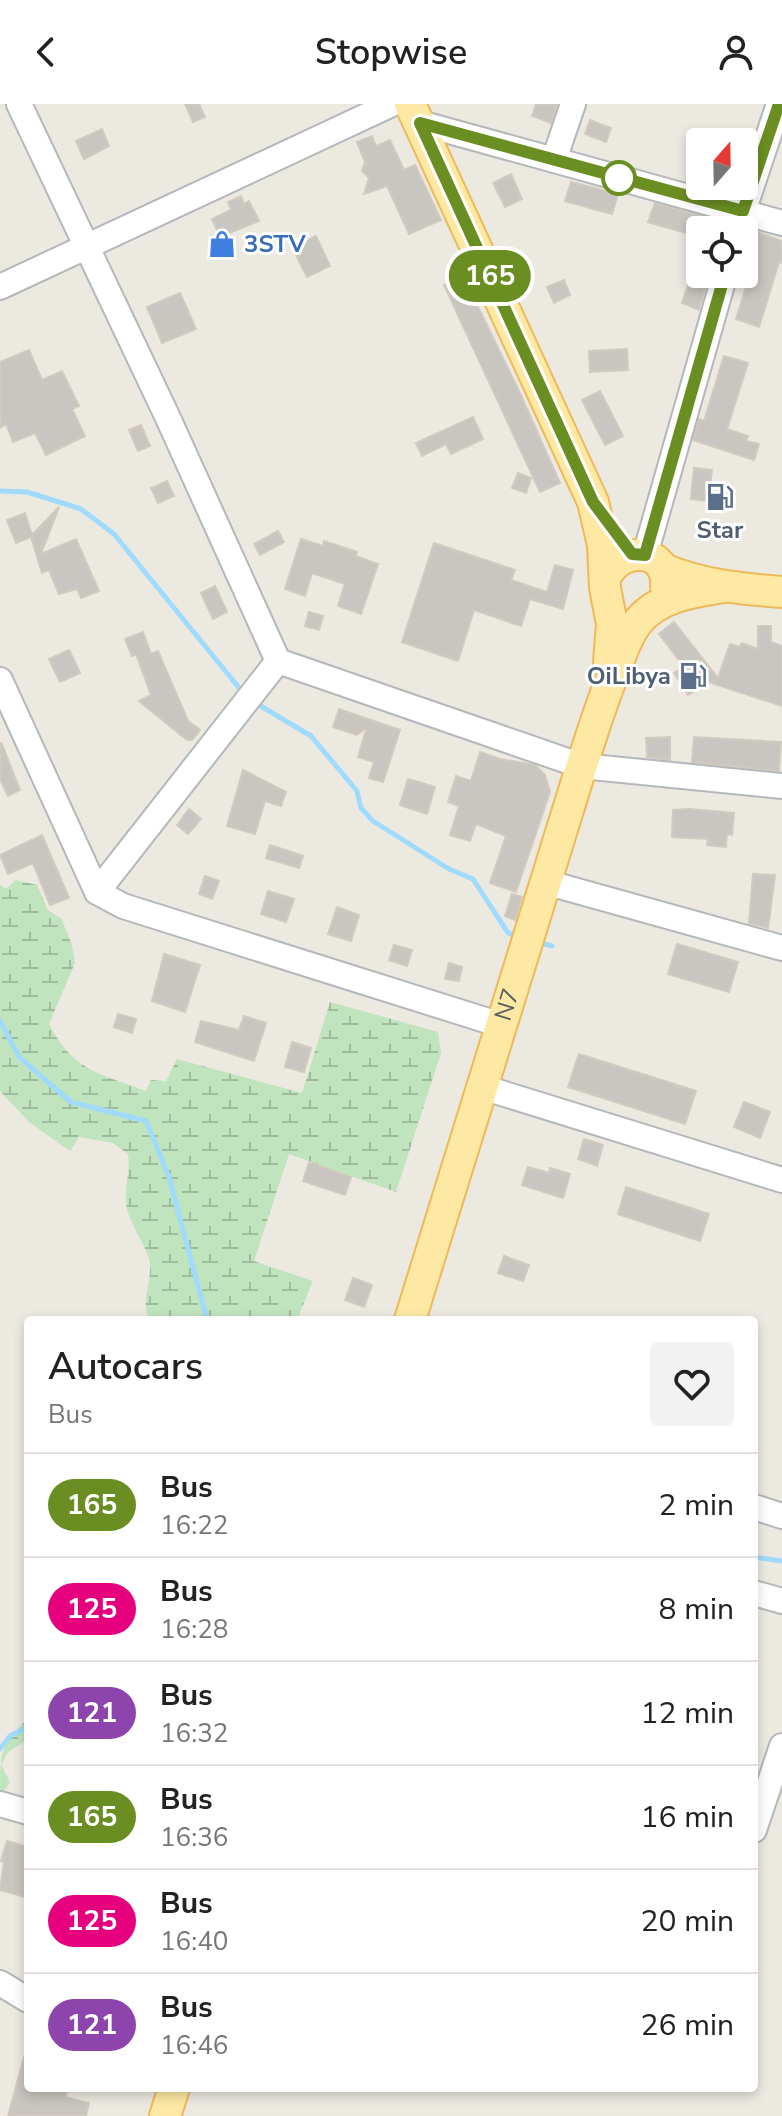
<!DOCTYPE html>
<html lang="fr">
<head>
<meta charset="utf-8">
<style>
	:root { --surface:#fff; --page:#f2f2f2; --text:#222; --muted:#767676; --line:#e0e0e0 }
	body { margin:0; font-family:"Nunito Sans",sans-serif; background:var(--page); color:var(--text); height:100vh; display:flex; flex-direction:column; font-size:30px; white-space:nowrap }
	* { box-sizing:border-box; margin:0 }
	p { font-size:26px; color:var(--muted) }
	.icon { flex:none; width:44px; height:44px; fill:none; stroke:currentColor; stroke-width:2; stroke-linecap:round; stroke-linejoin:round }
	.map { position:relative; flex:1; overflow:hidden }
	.sheet { position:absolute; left:24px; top:1212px; width:734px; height:776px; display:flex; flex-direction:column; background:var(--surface); border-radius:8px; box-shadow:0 4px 12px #0003 }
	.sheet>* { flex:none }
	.badge { padding:0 16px; border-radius:26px; font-size:28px; line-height:52px }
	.needle { width:52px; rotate:20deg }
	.buttons { position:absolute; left:686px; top:24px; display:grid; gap:16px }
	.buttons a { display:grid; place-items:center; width:72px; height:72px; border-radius:8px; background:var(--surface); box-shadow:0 4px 12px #0003; font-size:40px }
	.map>.badge { position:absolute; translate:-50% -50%; box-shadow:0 0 0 4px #fff }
	.round { display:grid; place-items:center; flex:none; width:84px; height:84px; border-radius:8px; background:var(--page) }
	.headline { display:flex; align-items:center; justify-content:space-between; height:136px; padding:0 24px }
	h1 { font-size:38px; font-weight:600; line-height:60px }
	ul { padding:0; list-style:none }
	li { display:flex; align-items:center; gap:24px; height:104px; padding:0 24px; border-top:2px solid var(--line) }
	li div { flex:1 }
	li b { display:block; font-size:30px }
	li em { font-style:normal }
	li .badge { min-width:88px; font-weight:700; text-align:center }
	header { display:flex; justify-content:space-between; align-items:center; height:104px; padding:0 24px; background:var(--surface); font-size:36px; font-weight:600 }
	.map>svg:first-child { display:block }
	.wetland { fill:url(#wetland-marsh) }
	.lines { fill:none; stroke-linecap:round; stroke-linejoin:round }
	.stream { stroke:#a0dbfd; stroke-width:5 }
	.building { fill:#c9c5c0; stroke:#d1cabf; stroke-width:2 }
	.minor-casing { stroke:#b4b7bb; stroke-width:28 }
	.major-casing { stroke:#eeb958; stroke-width:34 }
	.minor { stroke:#fff; stroke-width:24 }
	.major { stroke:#fde9a4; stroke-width:30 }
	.line-casing { stroke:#fff; stroke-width:18 }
	.line { stroke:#6b8e23; stroke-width:12 }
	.stop-dot { fill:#fff; stroke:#6b8e23; stroke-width:4 }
	.labels { text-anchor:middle; stroke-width:6; stroke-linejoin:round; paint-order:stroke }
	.shop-label { font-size:24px; font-weight:bold; fill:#366cbe; stroke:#fff; text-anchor:start }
	.service-label { font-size:24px; font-weight:bold; fill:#4e5e75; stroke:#fff }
	.street-label { font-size:24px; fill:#595e62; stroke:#fff }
</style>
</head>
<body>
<header><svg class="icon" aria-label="back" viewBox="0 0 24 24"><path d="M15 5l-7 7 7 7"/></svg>Stopwise<svg class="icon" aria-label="person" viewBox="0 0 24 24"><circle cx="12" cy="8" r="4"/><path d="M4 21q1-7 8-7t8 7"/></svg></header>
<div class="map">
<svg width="782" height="2012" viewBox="0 0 782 2012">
	<defs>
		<pattern id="wetland-marsh" width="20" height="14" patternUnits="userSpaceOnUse" patternTransform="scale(2)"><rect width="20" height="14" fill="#c0e4bd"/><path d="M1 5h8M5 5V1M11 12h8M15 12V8" fill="none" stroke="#9fbc9d"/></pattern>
	</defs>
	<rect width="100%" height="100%" fill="#ece9e1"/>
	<g class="wetland">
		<path d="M 16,776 L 37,781 L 48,806 L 61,814 L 72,841 L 75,859 L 49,920 C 74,968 99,969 146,987 L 151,976 L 166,977 L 177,955 L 302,989 L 330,898 L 438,928 L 441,949 L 396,1088 L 289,1050 L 254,1157 L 313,1177 L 297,1216 L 150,1216 C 140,1199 151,1181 150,1162 C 150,1146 131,1123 127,1105 C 123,1085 131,1070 128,1050 L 113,1039 L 79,1033 L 70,1047 L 29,1018 L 0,987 L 0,781 L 6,785 Z"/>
		<path d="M 28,1615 L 28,1635 L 7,1649 L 1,1661 L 10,1678 L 0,1692 C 0,1650 0,1639 28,1615 Z"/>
	</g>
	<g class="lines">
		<g class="stream">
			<polyline points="0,387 27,388 81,405 114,430 244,590"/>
			<polyline points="254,598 311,632 357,687 361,704 373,717 449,765 473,775 508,829 516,831"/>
			<polyline points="537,838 552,842"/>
			<polyline points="0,917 19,953 71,998 146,1017 169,1073 207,1216"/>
			<polyline points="754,1453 782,1457"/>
			<polyline points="0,1645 10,1632 28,1623"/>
		</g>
	</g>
	<g class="building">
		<polygon points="185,0 199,0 205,13 193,18"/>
		<polygon points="536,0 557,0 551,19 532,12"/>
		<polygon points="590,16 611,24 606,38 585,30"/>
		<polygon points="102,25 109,42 84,55 76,37"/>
		<polygon points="372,32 376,42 390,36 404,66 415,61 441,116 409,130 387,82 364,90 369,74 362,67 365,58 357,38"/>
		<polygon points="511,70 522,95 505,103 493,79"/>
		<polygon points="571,78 618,90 612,110 565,97"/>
		<polygon points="241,92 244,100 249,97 259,117 220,133 212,115 231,106 228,98"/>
		<polygon points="655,99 724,118 722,126 700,126 700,133 648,118"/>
		<polygon points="757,128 782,137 782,159 779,158 759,223 736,215 755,154 748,152"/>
		<polygon points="316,132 330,162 307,173 293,145"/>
		<polygon points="692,170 709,170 699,206 682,199"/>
		<polygon points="463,172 519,287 560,379 540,388 444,181"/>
		<polygon points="564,176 570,191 554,199 547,183"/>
		<polygon points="180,189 196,225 162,239 147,203"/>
		<polygon points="627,245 628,266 590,268 589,247"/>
		<polygon points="29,246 42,276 62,267 79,302 72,305 85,332 46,351 35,329 13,338 6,320 0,324 0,258"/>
		<polygon points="724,252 748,259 727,325 748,332 746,337 759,340 754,356 693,336 699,315 704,317"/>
		<polygon points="600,287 623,332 605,341 582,296"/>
		<polygon points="473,313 483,335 451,350 446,340 422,352 416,339"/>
		<polygon points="141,321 150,342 138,347 129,326"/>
		<polygon points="694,364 712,366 708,397 691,395"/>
		<polygon points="518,369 531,374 526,389 512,384"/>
		<polygon points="167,377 174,392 158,399 151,384"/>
		<polygon points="59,403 41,450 76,435 99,487 81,494 77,485 59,490 49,466 42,469 31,433 16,439 7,416 25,409 32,431"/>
		<polygon points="278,427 284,438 260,451 254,440"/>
		<polygon points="301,435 323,442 324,437 357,448 356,452 378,460 361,510 338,502 345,480 312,469 305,492 285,485"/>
		<polygon points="434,439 515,466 511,476 547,488 555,461 573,466 563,505 530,495 521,522 474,506 458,557 402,538"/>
		<polygon points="215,482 227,508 213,515 201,489"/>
		<polygon points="309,508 323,512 319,526 305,522"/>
		<polygon points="674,518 718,574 730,540 740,543 742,539 758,545 758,522 771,522 771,538 782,542 782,602 709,578 688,591 674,569 684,563 659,530"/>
		<polygon points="143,528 151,550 158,547 188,617 200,626 192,636 187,636 139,597 151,591 136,550 132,552 125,535"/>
		<polygon points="69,546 80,569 60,578 49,555"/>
		<polygon points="339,605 400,626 383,678 369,674 374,658 358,653 367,623 357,631 333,623"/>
		<polygon points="670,633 670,656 647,653 646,634"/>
		<polygon points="694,633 781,638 779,667 692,658"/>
		<polygon points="1,638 20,686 8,692 0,675"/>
		<polygon points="480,648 500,655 535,661 545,671 550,688 516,788 490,779 506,732 476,720 470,737 450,731 459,702 448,698 456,672 471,677"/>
		<polygon points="243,666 286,688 281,702 265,697 255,730 227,722"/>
		<polygon points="408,675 435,683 427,710 400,701"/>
		<polygon points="189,705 201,715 188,730 177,721"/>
		<polygon points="689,705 734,709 732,731 727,730 726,743 707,741 708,735 672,733 673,706"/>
		<polygon points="42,731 69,794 50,801 33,759 8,770 0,751"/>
		<polygon points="270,741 303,752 299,764 266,754"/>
		<polygon points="753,770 775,771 768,824 749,819"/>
		<polygon points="205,772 219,777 212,795 199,790"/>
		<polygon points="268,787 294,795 286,818 261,810"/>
		<polygon points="512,790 522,793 515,816 505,812"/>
		<polygon points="337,803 359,811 351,837 328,830"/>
		<polygon points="677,840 738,858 729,888 668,870"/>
		<polygon points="394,841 412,846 407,862 389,856"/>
		<polygon points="164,850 200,861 185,908 152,897"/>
		<polygon points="449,859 462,863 459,877 445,875"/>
		<polygon points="118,910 136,915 132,929 114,923"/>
		<polygon points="244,912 266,919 254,957 195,938 201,917 239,926"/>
		<polygon points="292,938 311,944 304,968 285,963"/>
		<polygon points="579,950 696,987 685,1020 568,983"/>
		<polygon points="744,998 770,1008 760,1034 734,1023"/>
		<polygon points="584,1035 603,1041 597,1062 578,1055"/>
		<polygon points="309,1058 351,1073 345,1091 303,1077"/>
		<polygon points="528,1063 549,1069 550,1064 570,1070 563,1094 522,1081"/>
		<polygon points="626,1083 709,1110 700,1137 618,1110"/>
		<polygon points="504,1152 529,1161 523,1177 498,1169"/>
		<polygon points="353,1174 372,1181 364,1203 345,1196"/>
		<polygon points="7,1737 28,1743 28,1794 0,1786 4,1758 1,1757"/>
		<polygon points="24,1953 28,1954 28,1984 68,1984 65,1993 89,1999 86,2012 8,2012"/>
	</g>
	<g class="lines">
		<g class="minor-casing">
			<g id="minor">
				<polyline points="19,0 168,314 278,557 582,662 782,682"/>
				<polyline points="420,19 782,119"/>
				<polyline points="554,56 573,0"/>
				<polyline points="737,126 779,0"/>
				<polyline points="0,183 392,0"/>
				<polyline points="645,451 725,170"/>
				<polyline points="278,557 97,788 123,802 501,921"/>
				<polyline points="0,576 97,788"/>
				<polyline points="545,778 782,844"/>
				<polyline points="482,983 782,1076"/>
				<polyline points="754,1403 782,1412"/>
				<polyline points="754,1489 782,1497"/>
				<polyline points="0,1700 28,1708"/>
				<polyline points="754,1726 782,1642"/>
				<polyline points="0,1879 28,1896"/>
			</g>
		</g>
		<g class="major-casing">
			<g id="major">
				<polyline points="410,0 593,398 603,441 605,484 612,520 609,558"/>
				<path d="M 663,465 C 702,481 741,485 782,488"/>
				<path d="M 606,472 C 623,440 669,445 666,483"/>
				<path id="s1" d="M 410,1216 C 462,1046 514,876 568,706 C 583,658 597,609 616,563 C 622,548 627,532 637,519 C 657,493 692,488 723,483"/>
				<polyline points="165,2012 174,1984"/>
			</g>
		</g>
		<use href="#minor" class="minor"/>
		<use href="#major" class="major"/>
	</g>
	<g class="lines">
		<g class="line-casing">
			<polyline id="line" points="725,170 645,451 632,450 593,398 420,19 743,107 779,0"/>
		</g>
		<use href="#line" class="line"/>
	</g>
	<defs>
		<g id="shop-bare" transform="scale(2.16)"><path d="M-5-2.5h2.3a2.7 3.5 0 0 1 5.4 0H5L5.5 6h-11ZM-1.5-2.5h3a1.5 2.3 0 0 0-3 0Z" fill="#3f7fe0" stroke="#fff" stroke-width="2.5" paint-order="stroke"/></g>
		<g id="fuel-bare" transform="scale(2.16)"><path d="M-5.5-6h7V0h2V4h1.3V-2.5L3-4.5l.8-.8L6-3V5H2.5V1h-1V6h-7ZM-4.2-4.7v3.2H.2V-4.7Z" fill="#5c6f8a" stroke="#fff" stroke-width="2.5" paint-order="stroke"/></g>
	</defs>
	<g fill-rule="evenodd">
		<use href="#shop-bare" x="222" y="140"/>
		<use href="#fuel-bare" x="720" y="393"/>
		<use href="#fuel-bare" x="693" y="572"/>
	</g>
	<circle class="stop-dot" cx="619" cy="74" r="16"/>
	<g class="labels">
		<g class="shop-label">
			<text x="244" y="148">3STV</text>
		</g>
		<g class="service-label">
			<text x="720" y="434">Star</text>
			<text x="671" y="580" text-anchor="end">OiLibya</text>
		</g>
		<g class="street-label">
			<text dy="8" stroke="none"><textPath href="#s1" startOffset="330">N7</textPath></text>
		</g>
	</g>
</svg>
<div class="buttons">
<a><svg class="needle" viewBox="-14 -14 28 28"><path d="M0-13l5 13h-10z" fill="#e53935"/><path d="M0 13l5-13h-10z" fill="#767676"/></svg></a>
<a><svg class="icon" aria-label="locate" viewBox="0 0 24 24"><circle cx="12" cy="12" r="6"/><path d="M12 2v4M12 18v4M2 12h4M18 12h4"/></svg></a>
</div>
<b class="badge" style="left:490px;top:172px;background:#6b8e23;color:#fff">165</b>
<section class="sheet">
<div class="headline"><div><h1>Autocars</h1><p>Bus</p></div><a class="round"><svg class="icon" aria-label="heart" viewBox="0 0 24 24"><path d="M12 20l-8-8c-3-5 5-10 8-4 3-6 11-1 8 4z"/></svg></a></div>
<ul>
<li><span class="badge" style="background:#6b8e23;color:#fff">165</span><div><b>Bus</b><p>16:22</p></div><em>2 min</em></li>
<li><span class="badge" style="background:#e6007e;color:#fff">125</span><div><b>Bus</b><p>16:28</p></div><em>8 min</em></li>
<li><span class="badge" style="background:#8e44ad;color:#fff">121</span><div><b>Bus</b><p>16:32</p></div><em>12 min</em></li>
<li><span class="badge" style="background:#6b8e23;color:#fff">165</span><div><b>Bus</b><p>16:36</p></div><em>16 min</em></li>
<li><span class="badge" style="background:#e6007e;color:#fff">125</span><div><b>Bus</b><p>16:40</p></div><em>20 min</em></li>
<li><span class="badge" style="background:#8e44ad;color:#fff">121</span><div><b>Bus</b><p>16:46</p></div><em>26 min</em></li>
</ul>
</section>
</div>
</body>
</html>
